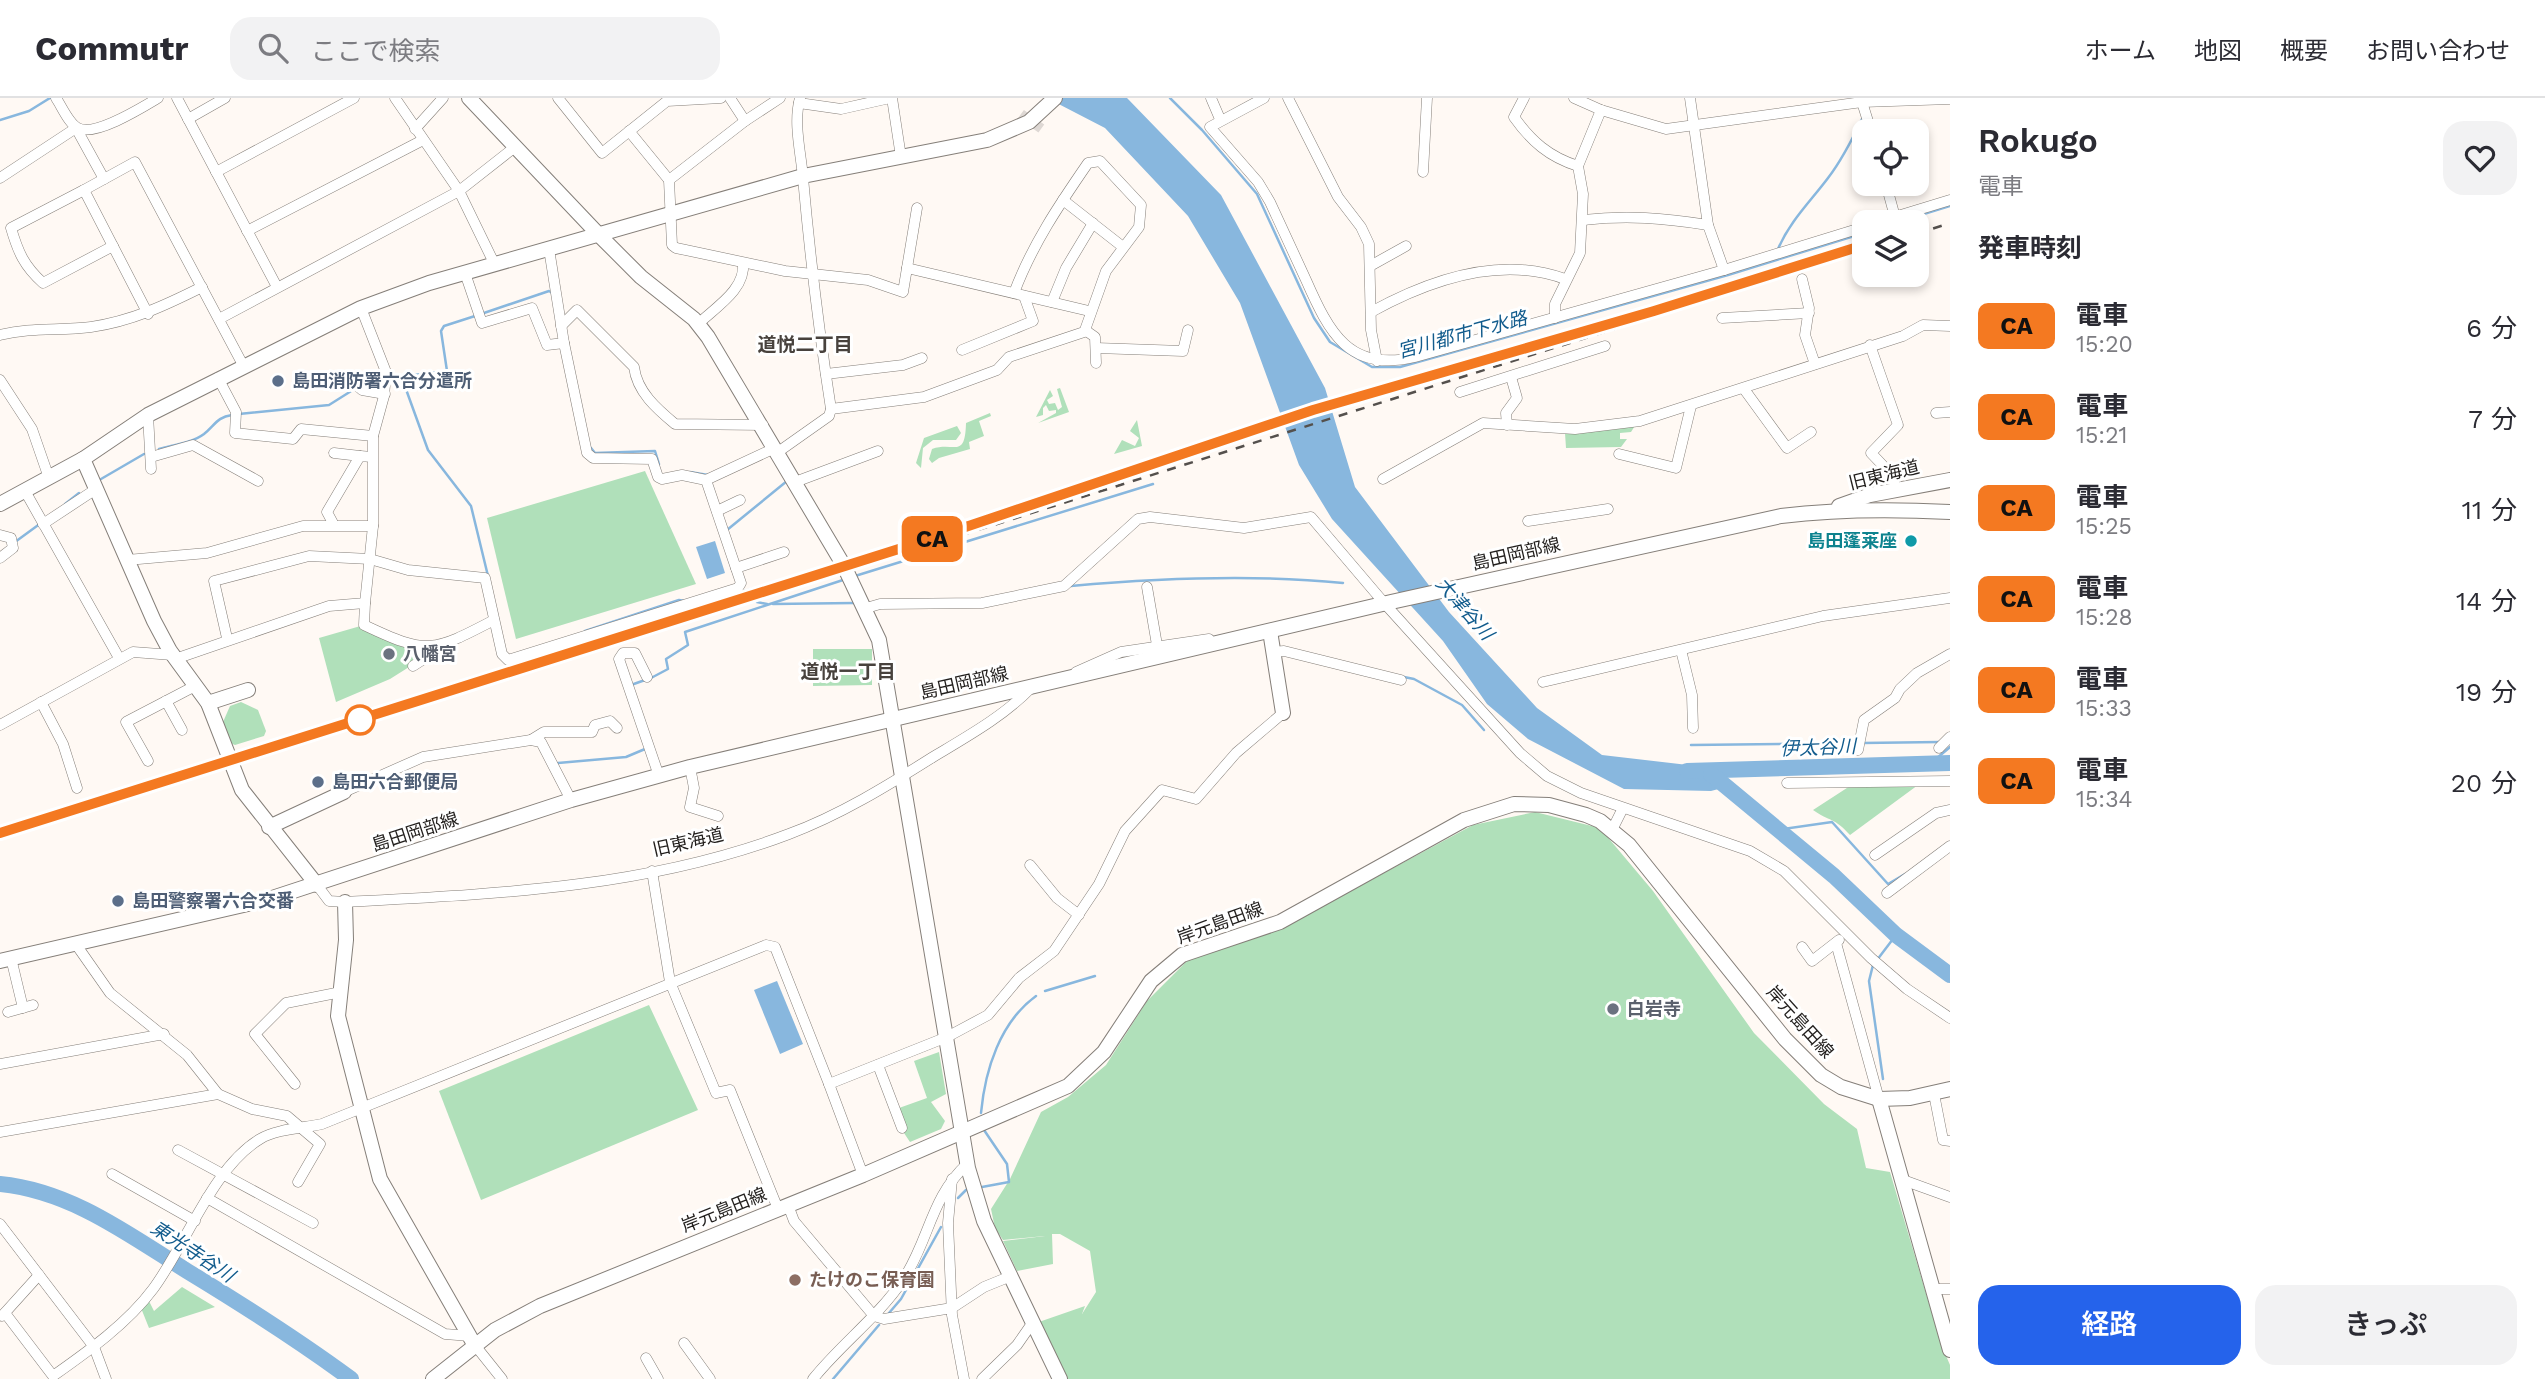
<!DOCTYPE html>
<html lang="ja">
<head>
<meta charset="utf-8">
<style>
	:root { --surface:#fff; --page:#f2f2f3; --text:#2b2b33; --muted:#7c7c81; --line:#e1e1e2; --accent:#2563eb }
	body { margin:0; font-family:"Work Sans","Noto Sans JP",sans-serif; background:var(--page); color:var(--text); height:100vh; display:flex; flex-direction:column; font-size:26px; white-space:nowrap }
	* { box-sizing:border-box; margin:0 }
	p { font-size:23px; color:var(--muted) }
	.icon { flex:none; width:38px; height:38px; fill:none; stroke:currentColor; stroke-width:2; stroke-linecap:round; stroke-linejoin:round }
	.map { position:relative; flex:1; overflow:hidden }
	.sheet { display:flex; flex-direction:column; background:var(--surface); width:595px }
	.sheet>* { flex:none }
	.badge { padding:0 14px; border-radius:10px; font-size:24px; line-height:46px }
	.fabs { position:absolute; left:1852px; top:21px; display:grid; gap:14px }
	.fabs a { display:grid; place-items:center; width:77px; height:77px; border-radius:14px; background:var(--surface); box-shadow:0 4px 10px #0003; font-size:35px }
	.map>.badge { position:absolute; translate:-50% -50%; box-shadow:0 0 0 4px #fff }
	h2 { padding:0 28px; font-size:26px; line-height:63px }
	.round { display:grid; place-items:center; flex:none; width:74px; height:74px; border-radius:21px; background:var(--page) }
	.overview { display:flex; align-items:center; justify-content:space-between; height:119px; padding:0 28px }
	h1 { font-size:33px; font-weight:600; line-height:52px }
	.cta { display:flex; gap:14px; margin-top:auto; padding:14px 28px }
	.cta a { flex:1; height:80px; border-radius:21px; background:var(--accent); color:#fff; font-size:28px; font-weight:600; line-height:80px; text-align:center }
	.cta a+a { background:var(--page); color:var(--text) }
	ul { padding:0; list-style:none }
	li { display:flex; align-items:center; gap:21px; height:91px; padding:0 28px }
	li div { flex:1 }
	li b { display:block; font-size:26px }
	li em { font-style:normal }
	li .badge { min-width:77px; font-weight:700; text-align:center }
	header { display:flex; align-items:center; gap:42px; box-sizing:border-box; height:98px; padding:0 35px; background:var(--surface); border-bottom:2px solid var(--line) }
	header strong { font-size:33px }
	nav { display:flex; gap:38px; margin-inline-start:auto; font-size:24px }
	.search { width:490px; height:63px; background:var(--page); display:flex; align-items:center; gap:18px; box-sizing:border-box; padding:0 24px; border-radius:21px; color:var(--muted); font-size:26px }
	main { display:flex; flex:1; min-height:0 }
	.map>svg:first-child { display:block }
	.green { fill:#b0e0ba }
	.water { fill:#88b7de }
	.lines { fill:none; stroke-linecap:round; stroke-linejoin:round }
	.stream { stroke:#88b7de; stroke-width:2.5 }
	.river { stroke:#88b7de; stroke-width:16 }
	.street-tunnel { stroke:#ded8d4; stroke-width:10; stroke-dasharray:10 5; stroke-linecap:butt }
	.street-casing { stroke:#857f79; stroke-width:11 }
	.secondary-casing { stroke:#857f79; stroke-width:16 }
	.street { stroke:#fff; stroke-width:10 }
	.secondary { stroke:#fff; stroke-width:14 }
	.rail { stroke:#54504d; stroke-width:2.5; stroke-dasharray:9 9; stroke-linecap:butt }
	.line-casing { stroke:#fff; stroke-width:16 }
	.line { stroke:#f47921; stroke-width:10 }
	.service-dot { fill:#5c6f8a; stroke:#fff; stroke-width:2.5 }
	.culture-dot { fill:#0f9aa8; stroke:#fff; stroke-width:2.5 }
	.worship-dot { fill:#6b7280; stroke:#fff; stroke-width:2.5 }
	.stop-dot { fill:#fff; stroke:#f47921; stroke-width:3.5 }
	.education-dot { fill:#8d6e63; stroke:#fff; stroke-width:2.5 }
	.labels { text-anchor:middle; stroke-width:6; stroke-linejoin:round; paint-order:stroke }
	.service-label { font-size:18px; font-weight:bold; fill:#4e5e75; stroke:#fff; text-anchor:start }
	.street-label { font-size:18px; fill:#221f1d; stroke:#fff }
	.culture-label { font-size:18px; font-weight:bold; fill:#0d838f; stroke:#fff; text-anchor:end }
	.worship-label { font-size:18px; font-weight:bold; fill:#5b616d; stroke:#fff; text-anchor:start }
	.education-label { font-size:18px; font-weight:bold; fill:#785e54; stroke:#fff; text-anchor:start }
	.water-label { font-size:19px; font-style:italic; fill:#125c8d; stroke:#fff }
	.neighbourhood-label { font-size:19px; font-weight:bold; fill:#48423d; stroke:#fff }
</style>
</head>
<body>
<header>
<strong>Commutr</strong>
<div class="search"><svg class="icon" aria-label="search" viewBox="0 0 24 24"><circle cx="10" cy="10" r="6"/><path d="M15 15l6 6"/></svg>ここで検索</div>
<nav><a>ホーム</a><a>地図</a><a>概要</a><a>お問い合わせ</a></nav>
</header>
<main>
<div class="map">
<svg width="1950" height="1281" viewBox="0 0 1950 1281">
	<rect width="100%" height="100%" fill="#fff9f4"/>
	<g class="green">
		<polygon points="1060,290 1069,314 1038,325 1056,315 1056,312 1049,313 1046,307 1043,310 1043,317 1036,319 1050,292 1053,298 1047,302 1049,306 1055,305 1058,312 1062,309 1057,291"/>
		<path d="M 990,315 L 991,318 L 979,323 L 984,338 L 969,344 L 970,351 L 939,360 L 932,365 L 929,361 L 932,351 C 954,343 965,362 966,325 Z"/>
		<polygon points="1137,322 1142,348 1114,356 1122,342 1135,348 1139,340 1130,333"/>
		<polygon points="1636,326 1631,334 1620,335 1620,341 1627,341 1621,349 1566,350 1565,335"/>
		<polygon points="957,328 961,335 956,342 933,342 923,350 921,370 916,365 924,340"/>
		<polygon points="645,373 696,486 516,541 487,420"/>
		<polygon points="364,527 406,547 444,547 390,581 336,604 319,540"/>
		<polygon points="813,551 872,551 872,587 813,588"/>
		<polygon points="241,604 258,612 266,633 264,638 235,647 230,645 223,624 230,608"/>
		<path d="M 1918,687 L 1850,737 C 1834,719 1830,724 1813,712 L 1850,688 Z"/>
		<polygon points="1535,714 1600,730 1653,793 1754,935 1824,1006 1857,1031 1866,1070 1890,1074 1941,1246 1950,1267 1950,1281 1065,1281 1036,1225 1085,1208 1082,1216 1096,1194 1090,1153 1060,1136 1052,1136 1053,1166 1017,1173 1003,1143 1045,1138 1003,1142 995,1130 991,1111 1010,1081 1041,1014 1068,999 1106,967 1147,903 1192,858 1317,811 1473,727"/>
		<polygon points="649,907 698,1012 481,1102 439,993"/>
		<polygon points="939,954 946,996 931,1004 945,1023 941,1031 910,1044 902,1032 899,1010 927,1000 914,963"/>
		<polygon points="182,1189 215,1209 149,1230 141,1210 149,1203 154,1213"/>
	</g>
	<g class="water">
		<polygon points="1047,0 1127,0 1221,97 1325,290 1355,389 1449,514 1537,610 1602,657 1688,667 1708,673 1726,689 1711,693 1624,691 1528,641 1487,606 1443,543 1332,421 1299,367 1240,205 1188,118 1105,30"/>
		<polygon points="715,443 725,475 707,481 696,449"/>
		<polygon points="777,883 803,946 780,956 754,892"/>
	</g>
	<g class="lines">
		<g class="stream">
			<polyline points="1170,0 1202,32 1257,96 1314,220 1330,244 1372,269 1400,269 1728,177 1864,135"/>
			<polyline points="0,22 29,13 50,0"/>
			<polyline points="1898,124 1950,108"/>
			<path d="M 1778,151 C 1790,123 1810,104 1828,80 C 1842,62 1853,40 1863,19"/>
			<polyline points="481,216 549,193 554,196"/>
			<polyline points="389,280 447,273 441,233 444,228 475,218"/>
			<polyline points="403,283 428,352 471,408 488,478"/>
			<polyline points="362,287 383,281"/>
			<polyline points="239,316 329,307 356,290"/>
			<polyline points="591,350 595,355 655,353 659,366"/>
			<path d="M 159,351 C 173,347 192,345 204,336 C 215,327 217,319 232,317"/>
			<polyline points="690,374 708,377"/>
			<polyline points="101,381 144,356"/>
			<polyline points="65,406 79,395"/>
			<polyline points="727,432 787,383"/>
			<polyline points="15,444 41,425"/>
			<polyline points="855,478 1153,386"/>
			<path d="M 1071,488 C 1161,480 1253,476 1343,485"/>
			<polyline points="757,504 767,506"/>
			<polyline points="702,505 752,491 754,496"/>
			<polyline points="773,506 854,505"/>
			<polyline points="585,533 679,502 685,503"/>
			<polyline points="1404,579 1414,581 1462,607 1484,632"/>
			<polyline points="651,580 668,571 666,561 688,547 685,534 846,481"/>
			<polyline points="631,587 645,582"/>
			<polyline points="1862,645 1940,644"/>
			<polyline points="1691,647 1856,645"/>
			<polyline points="558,665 626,659 645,651"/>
			<polyline points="1930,666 1950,649"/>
			<polyline points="1777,732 1832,724 1888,786 1905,776"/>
			<polyline points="1877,862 1896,837"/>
			<polyline points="1873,867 1869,883 1883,981"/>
			<polyline points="1045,893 1095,878"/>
			<path d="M 981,1015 C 985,972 1000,924 1036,898"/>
			<polyline points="982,1089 1009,1084 1007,1066 984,1032"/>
			<polyline points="958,1100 966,1092"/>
			<polyline points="889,1215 901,1201 941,1129"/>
			<polyline points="833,1281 879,1227"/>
		</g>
		<g class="river">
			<polyline points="1687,673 1950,665"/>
			<polyline points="1711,676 1834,778 1896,837 1950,877"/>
			<path d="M 0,1086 C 71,1093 128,1136 187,1173 C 243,1207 298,1242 351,1281"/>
		</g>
		<polyline class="street-tunnel" points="1021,16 1042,31"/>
		<g class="street-casing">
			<g id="street">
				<path d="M 56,0 C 62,9 69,26 78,30 C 95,39 143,9 158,0"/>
				<polyline points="177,0 277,189"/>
				<polyline points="395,0 459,93 495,167"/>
				<polyline points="558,0 602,55 667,3 721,0"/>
				<polyline points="730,0 745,23"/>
				<polyline points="780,0 745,23 669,82 672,147 676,150 785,173 868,182 903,194 917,110"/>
				<polyline points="892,0 901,59"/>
				<polyline points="1211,0 1220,21"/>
				<path d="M 1264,0 L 1210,29 L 1258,84 L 1270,104 C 1282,130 1294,156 1306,182 C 1329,234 1349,275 1415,259 L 1724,172 L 1864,129"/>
				<polyline points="1288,0 1338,99 1361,129 1369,146 1371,232 1377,263"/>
				<path d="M 1524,0 L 1514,19 C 1531,43 1549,59 1578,68"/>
				<polyline points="1574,0 1601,12 1666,31 1862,4 1950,1"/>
				<polyline points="1690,0 1708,127 1724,172"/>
				<polyline points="1862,4 1871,33"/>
				<polyline points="799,5 841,11 890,0"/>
				<polyline points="188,21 225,0"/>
				<polyline points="415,31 443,0"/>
				<polyline points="629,33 669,82"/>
				<polyline points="216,74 354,0"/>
				<polyline points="1423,74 1427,0"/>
				<polyline points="0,80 76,30 104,81"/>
				<polyline points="1886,86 1895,119"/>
				<path d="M 84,92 L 11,130 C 18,154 24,168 43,185 L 113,148"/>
				<polyline points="1063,102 1123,149"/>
				<path d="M 1583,122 C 1627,117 1664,120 1708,127"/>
				<polyline points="1878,124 1950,102"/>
				<polyline points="247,133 423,42"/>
				<polyline points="1372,167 1406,148"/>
				<polyline points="907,170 1089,213"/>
				<polyline points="465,175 482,225 532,210 547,247 564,245"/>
				<polyline points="1802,181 1809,210 1805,237 1815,266"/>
				<path d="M 1014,195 C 1032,147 1059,107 1088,65 L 1100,63 L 1141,107 L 1139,129 L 1106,173 L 1085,232 L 1095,239 L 1096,265"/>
				<polyline points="1052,204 1066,170 1093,125"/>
				<path d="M 1371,214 C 1429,182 1500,157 1565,181"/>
				<polyline points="148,216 84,92 135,64 243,267"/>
				<polyline points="1555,220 1555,206 1580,155 1583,96 1578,68 1601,12"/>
				<polyline points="1722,220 1809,215"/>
				<polyline points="219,221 459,93 515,49"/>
				<path d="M 698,226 C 716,209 746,191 743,165"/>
				<path d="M 561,228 L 577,212 L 634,269 C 637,294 657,311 675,326 L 763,327"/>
				<path d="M 0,237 C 31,229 59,233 91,229 C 132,223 166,207 202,189"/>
				<polyline points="1870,247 1898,327 1871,355 1892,377 1896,391"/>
				<polyline points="1096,250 1183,253 1188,232"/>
				<polyline points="962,252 1033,223 1024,198"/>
				<polyline points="826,276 903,267 922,260"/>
				<polyline points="218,280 236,314 235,335 293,341 301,331 373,338"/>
				<polyline points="0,282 32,331 49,380"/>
				<polyline points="352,283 362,292 385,296"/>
				<polyline points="1744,291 1787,350 1811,334"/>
				<polyline points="1460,294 1605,248"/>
				<polyline points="831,311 924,299 997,272 1009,259 1087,233"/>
				<polyline points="1936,315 1950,314"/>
				<polyline points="148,317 151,371"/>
				<polyline points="1507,327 1506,315 1517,300 1511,279"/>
				<path d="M 778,354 L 829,318 L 831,311 C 819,234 810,158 803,80 C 801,55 793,25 800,0"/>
				<polyline points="334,355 360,358"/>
				<polyline points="1619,356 1676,370 1691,308"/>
				<polyline points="151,359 193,347 258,383"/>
				<polyline points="1383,381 1483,325 1575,331 1640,323 1903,238 1923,227 1950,228"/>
				<polyline points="706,382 775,350"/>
				<polyline points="795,384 878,353"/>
				<polyline points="25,393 119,560"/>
				<polyline points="717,413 740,402"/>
				<polyline points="1528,423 1608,411"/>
				<polyline points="43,426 96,391"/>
				<polyline points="334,427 327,414 360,358 372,359"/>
				<polyline points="0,437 11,440 13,450 0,460"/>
				<polyline points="127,462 207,455 303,428 373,428"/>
				<polyline points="736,470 784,454"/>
				<polyline points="1147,489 1157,547"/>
				<path d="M 365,505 L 364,527 C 427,557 433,554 494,522"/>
				<polyline points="863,511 880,506 982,505 1064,488 1138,421 1150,419 1244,430 1311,419 1385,506 1520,655 1547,678 1581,695 1750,753 1784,773 1871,860 1907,891 1950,920"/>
				<polyline points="227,540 214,483 309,458 370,461 408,472 485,480 502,556 508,562 738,490 741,485 706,382 682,377 662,381 658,379 652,361 593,360 587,355 564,245 549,151"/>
				<polyline points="1681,552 1692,597 1693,630"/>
				<polyline points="1273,554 1284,553 1401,582"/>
				<polyline points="175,561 329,508 365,505 373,428 373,338 384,298 386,274 361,210"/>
				<polyline points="413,568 444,548"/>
				<polyline points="1076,574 1121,554 1209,541"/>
				<polyline points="647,579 635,555 623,555 619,561 659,678"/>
				<polyline points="1543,584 1823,518 1950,500"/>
				<polyline points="166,603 182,632"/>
				<polyline points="41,604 63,646 77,690"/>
				<polyline points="0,627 133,554 173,557"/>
				<polyline points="531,642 544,634 592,634 595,627 610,623 617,630"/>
				<polyline points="1939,650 1950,639"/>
				<polyline points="1858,652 1864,622 1895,600 1900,591 1917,575 1950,556"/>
				<polyline points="148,663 126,624 195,588"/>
				<polyline points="690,669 694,690 690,709 718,718"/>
				<polyline points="1787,685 1950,683"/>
				<polyline points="344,694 423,659 531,642 541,644 571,702"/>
				<polyline points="1612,732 1623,710"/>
				<polyline points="1875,757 1936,715 1950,712"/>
				<polyline points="1030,767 1057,800 1079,817"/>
				<polyline points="652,773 670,884 716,995 730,992 778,1111"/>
				<path d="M 317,787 L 329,803 L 345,804 C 495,796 647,790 789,736 C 840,717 887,688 933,659 C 968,638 1004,618 1032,589"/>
				<polyline points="1887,795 1950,748"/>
				<polyline points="75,845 110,895 187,957 218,996 252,1011 287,1018 320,1046 298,1084"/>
				<polyline points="1836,845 1879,1001"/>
				<polyline points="1802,849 1812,863 1839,842"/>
				<polyline points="11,860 23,910"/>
				<polyline points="8,914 33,907"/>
				<polyline points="0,966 164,936"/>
				<polyline points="878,967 902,1030"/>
				<polyline points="295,986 255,936 286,905 341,894"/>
				<polyline points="1934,996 1943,1042 1950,1043"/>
				<polyline points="0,1034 218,996"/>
				<polyline points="178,1052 313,1125"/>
				<polyline points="112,1076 195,1123"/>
				<polyline points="863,1077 829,986 947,939 988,917 1019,880 1054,853 1099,786 1125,733 1162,692 1196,701 1236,655 1283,615"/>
				<polyline points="952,1081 948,1125 952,1217 964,1281"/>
				<polyline points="1903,1082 1950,1099"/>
				<polyline points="207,1100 445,1236 470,1238"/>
				<polyline points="788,1107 794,1123 874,1218 884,1221 952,1210 984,1189 1011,1178"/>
				<polyline points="0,1126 94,1249 106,1281"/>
				<polyline points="1933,1191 1950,1191"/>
				<path d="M 5,1215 L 53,1278 C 87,1254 127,1226 153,1191 C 186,1147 212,1070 260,1041 C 276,1031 304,1030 322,1026 L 766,847 L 775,849 L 829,986"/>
				<polyline points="2,1218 39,1177"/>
				<polyline points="684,1245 710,1281"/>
				<polyline points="474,1246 502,1281"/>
				<polyline points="646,1260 658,1281"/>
				<path d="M 813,1281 C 841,1246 878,1219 903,1182 C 930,1141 930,1100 968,1065"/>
				<polyline points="982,1281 1017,1247 1033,1224"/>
			</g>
		</g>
		<g class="secondary-casing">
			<g id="secondary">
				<polyline points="469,0 600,138 641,179 694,221 708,239 844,468 879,542 968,1070 984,1123 1060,1281"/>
				<polyline points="83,361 154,523 170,553 208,605 242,692 317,787"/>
				<polyline points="0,406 83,361 148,317 361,210 429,185 803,78 987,42 1029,24 1055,0"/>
				<polyline points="1839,408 1870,397 1950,382"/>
				<polyline points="1270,533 1283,615"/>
				<polyline points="208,605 248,592"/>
				<polyline points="269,729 344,694"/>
				<polyline points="345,804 346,842 338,918 380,1081 474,1246"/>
				<path d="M 0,863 L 269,801 L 571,702 L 690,669 L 1391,504 L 1781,418 C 1838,411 1893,411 1950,414"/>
				<polyline points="1879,1001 1950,1252"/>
				<polyline points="433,1281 495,1232 540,1208 863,1077 1068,988 1104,954 1151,883 1182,857 1280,824 1464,722 1514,706 1549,707 1586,717 1600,723 1629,747 1785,941 1821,977 1841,989 1879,1001 1910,1000 1950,991"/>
			</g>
		</g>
		<use href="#street" class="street"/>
		<use href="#secondary" class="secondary"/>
		<g class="rail">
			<polyline points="1916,136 1950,125"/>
			<polyline points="1163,362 1335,305 1504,255"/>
			<polyline points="0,741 1864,152"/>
		</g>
	</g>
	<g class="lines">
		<g class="line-casing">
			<polyline id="line" points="0,735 924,443 1313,312 1654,213 1864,147"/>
		</g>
		<use href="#line" class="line"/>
	</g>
	<g class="service-dot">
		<circle cx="278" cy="283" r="7"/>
		<circle cx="318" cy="684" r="7"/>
		<circle cx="118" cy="803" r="7"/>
	</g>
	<circle class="culture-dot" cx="1911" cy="443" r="7"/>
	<g class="worship-dot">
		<circle cx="389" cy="556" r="7"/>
		<circle cx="1613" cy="911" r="7"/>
	</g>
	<circle class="stop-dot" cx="360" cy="622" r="14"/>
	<circle class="education-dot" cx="795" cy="1182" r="7"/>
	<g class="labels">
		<g class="service-label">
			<text x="292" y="289">島田消防署六合分遣所</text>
			<text x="332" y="690">島田六合郵便局</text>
			<text x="132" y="809">島田警察署六合交番</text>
		</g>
		<g class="street-label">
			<text transform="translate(1884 377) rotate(-14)" y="6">旧東海道</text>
			<text transform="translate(1516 456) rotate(-13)" y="6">島田岡部線</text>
			<text transform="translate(964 585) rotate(-13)" y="6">島田岡部線</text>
			<text transform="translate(415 734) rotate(-18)" y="6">島田岡部線</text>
			<text transform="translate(688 744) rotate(-13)" y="6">旧東海道</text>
			<text transform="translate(1220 825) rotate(-20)" y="6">岸元島田線</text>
			<text transform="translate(1800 924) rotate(48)" y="6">岸元島田線</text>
			<text transform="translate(724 1112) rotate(-22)" y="6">岸元島田線</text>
		</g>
		<g class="culture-label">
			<text x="1897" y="449">島田蓬莱座</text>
		</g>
		<g class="worship-label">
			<text x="403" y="562">八幡宮</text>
			<text x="1627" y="917">白岩寺</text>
		</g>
		<g class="education-label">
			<text x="809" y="1188">たけのこ保育園</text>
		</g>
		<g class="water-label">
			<text transform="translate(1462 236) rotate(-15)" y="7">宮川都市下水路</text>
			<text transform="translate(1465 510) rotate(49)" y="7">大津谷川</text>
			<text transform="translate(1818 649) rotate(-2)" y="7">伊太谷川</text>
			<text transform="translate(193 1153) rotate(33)" y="7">東光寺谷川</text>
		</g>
		<g class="neighbourhood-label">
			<text x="805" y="253">道悦二丁目</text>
			<text x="848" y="580">道悦一丁目</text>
		</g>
	</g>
</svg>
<div class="fabs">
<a><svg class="icon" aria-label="locate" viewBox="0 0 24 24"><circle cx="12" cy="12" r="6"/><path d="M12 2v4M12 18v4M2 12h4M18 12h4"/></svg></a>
<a><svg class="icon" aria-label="layers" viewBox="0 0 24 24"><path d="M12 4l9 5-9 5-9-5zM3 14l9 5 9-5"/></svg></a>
</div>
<b class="badge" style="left:932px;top:441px;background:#f47921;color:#111">CA</b>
</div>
<section class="sheet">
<div class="overview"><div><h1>Rokugo</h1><p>電車</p></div><a class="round"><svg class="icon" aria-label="heart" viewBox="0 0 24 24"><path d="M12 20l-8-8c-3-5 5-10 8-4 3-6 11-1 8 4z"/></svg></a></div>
<h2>発車時刻</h2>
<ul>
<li><span class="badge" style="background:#f47921;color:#111">CA</span><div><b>電車</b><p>15:20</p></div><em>6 分</em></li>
<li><span class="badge" style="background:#f47921;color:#111">CA</span><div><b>電車</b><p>15:21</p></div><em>7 分</em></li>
<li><span class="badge" style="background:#f47921;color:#111">CA</span><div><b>電車</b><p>15:25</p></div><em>11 分</em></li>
<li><span class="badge" style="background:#f47921;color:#111">CA</span><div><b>電車</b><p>15:28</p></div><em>14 分</em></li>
<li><span class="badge" style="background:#f47921;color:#111">CA</span><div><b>電車</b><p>15:33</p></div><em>19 分</em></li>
<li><span class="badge" style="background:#f47921;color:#111">CA</span><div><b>電車</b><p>15:34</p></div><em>20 分</em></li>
</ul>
<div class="cta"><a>経路</a><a>きっぷ</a></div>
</section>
</main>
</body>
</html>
